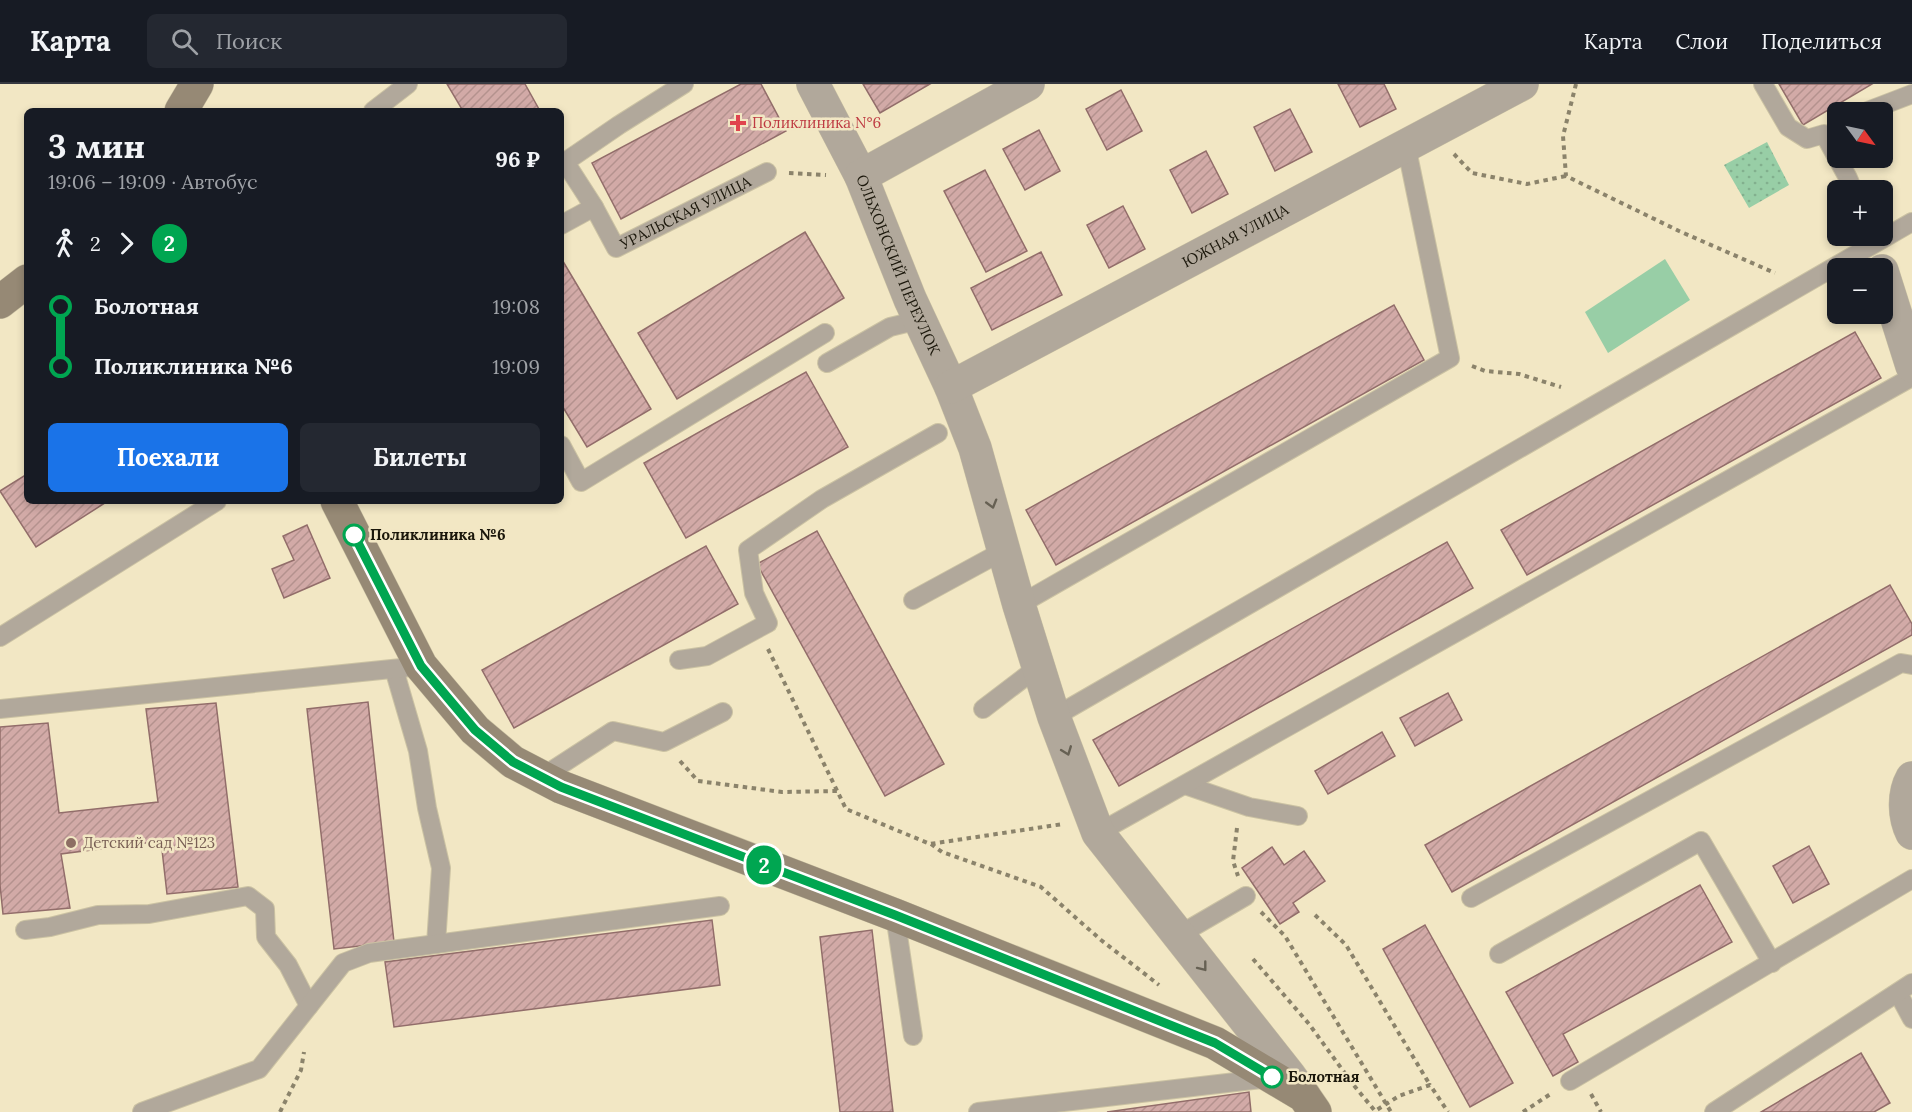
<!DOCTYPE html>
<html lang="ru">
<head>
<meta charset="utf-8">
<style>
	:root { --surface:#171b24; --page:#242831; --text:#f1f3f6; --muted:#9ea1a6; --line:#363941; --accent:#1a73e8 }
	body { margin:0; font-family:Lora,serif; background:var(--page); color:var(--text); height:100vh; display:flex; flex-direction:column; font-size:22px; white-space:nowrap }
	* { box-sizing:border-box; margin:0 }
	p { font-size:20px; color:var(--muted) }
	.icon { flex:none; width:33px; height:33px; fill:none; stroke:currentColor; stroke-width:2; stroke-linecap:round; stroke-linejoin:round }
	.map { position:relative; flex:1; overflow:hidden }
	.details { position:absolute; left:24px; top:24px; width:540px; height:396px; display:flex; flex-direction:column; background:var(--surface); border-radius:9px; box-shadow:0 3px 9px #0003 }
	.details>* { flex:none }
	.badge { padding:0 12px; border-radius:20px; font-size:21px; line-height:39px }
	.needle { width:39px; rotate:123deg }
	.tools { position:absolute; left:1827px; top:18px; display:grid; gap:12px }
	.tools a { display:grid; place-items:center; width:66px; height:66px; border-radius:9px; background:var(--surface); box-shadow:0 3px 9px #0003; font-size:30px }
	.map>.badge { position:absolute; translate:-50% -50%; box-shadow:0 0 0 3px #fff }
	.legs { display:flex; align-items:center; gap:9px; height:66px; padding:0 24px; font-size:20px }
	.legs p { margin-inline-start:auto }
	.head { display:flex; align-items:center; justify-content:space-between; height:102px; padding:0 24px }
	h1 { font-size:33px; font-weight:700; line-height:45px }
	.button { display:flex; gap:12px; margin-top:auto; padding:12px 24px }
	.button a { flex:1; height:69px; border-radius:9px; background:var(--accent); color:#fff; font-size:24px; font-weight:700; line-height:69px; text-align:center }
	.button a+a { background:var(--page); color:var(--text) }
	ul { padding:0 24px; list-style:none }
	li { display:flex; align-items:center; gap:21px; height:60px; font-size:22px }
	li i { display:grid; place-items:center; width:9px; height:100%; margin:0 8px; background:currentColor }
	li i::after { content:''; width:15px; height:15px; margin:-8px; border:4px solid; border-radius:50%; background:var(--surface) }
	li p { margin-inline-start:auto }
	li:first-child i { background:linear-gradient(#0000 50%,currentColor 0) }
	li:last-child i { background:linear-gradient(currentColor 50%,#0000 0) }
	header { display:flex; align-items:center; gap:36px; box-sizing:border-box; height:84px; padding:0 30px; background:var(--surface); border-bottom:2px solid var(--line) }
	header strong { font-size:28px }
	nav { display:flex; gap:33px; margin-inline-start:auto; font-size:21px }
	.search { width:420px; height:54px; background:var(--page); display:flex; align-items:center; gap:15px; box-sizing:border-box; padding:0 21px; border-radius:9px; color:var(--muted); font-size:22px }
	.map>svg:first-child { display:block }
	.grass { fill:url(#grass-dots) }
	.garden { fill:#98cea6 }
	.building { fill:url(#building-hatch); stroke:#926d6a; stroke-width:1.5 }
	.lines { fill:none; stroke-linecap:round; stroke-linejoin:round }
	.lane-casing { stroke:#cbc2a3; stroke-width:20 }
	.street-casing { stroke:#cbc2a3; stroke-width:34 }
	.secondary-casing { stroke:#cbc2a3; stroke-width:34 }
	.path { stroke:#8b836b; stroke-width:4; stroke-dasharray:4.5 4.5; stroke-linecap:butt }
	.lane { stroke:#b1a89b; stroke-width:18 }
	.street { stroke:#b1a89b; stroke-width:33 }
	.secondary { stroke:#968975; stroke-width:33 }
	.oneway { stroke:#666053 }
	.line-1-casing { stroke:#fff; stroke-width:14 }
	.line-1 { stroke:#00a651; stroke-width:9 }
	.health-dot { fill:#e0444e; stroke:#f2e7c4; stroke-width:2 }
	.stop-1-dot { fill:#fff; stroke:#00a651; stroke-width:3 }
	.education-dot { fill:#8d6e63; stroke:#f2e7c4; stroke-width:2 }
	.labels { text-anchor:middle; stroke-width:5; stroke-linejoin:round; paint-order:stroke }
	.health-label { font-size:15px; fill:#be3a42; stroke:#f2e7c4; text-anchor:start }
	.street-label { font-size:15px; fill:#1b170b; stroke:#f2e7c4 }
	.stop-label { font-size:15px; font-weight:bold; fill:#1b170b; stroke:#f2e7c4; text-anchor:start }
	.education-label { font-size:15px; fill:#785e54; stroke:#f2e7c4; text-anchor:start }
</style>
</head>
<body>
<header>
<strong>Карта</strong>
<div class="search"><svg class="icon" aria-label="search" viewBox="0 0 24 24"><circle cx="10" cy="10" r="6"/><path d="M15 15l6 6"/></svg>Поиск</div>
<nav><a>Карта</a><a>Слои</a><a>Поделиться</a></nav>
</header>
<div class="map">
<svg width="1912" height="1028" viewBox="0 0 1912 1028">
	<defs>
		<pattern id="grass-dots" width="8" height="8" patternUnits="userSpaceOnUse" patternTransform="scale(1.5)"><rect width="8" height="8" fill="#98cea6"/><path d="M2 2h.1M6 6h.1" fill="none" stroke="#82b08e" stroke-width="1.8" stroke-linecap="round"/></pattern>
		<pattern id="building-hatch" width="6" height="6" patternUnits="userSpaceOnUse" patternTransform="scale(1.5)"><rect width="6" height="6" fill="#d2aaa7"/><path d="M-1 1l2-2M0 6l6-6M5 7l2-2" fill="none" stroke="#b4928e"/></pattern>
	</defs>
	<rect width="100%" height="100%" fill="#f2e7c4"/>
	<polygon class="grass" points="1767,58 1789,101 1749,124 1724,81"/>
	<polygon class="garden" points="1665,175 1690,216 1608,269 1585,228"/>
	<g class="building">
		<polygon points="447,0 525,0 540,27 463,27"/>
		<polygon points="741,0 761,0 786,47 621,135 592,79"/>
		<polygon points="863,0 930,0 880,29"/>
		<polygon points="1338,0 1384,0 1396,25 1360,43"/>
		<polygon points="1779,0 1872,0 1803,41"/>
		<polygon points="1121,6 1142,47 1107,66 1086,25"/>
		<polygon points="1290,25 1312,68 1275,87 1254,43"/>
		<polygon points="1039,46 1060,87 1025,106 1003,65"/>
		<polygon points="1206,67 1228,110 1192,129 1170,86"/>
		<polygon points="985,86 1027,167 986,188 944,107"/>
		<polygon points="1123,122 1145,165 1109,184 1087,141"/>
		<polygon points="805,148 844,214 677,315 638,249"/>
		<polygon points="1041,168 1062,211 992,246 971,204"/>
		<polygon points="561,174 651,325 587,363 561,320"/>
		<polygon points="1394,221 1424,276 1056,481 1026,426"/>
		<polygon points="1855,248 1881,294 1527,491 1501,446"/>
		<polygon points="806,288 848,363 686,454 644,379"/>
		<polygon points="27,390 27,417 108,417 36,463 0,407"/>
		<polygon points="307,441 330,494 284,514 272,485 294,476 283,452"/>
		<polygon points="817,447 944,680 885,712 757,480"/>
		<polygon points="1447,458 1473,504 1119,702 1093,656"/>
		<polygon points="706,462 738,520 514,644 482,586"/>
		<polygon points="1890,501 1912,540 1912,551 1452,808 1425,761"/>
		<polygon points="1448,609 1462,636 1415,662 1400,634"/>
		<polygon points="368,618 394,858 334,865 307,625"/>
		<polygon points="216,619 238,803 167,810 161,757 61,770 70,824 3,830 0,801 0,643 48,639 59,729 158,718 146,625"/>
		<polygon points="1382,648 1395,672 1328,710 1315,687"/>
		<polygon points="1809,762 1829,800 1793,819 1773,782"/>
		<polygon points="1272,763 1284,781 1304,767 1325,797 1293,819 1299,828 1280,840 1242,784"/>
		<polygon points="1700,801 1732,858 1563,950 1578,978 1553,992 1506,908"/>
		<polygon points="712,836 720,901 394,943 385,878"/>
		<polygon points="1425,841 1513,999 1470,1023 1383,865"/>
		<polygon points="872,846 893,1028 840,1028 820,853"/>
		<polygon points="1861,969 1890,1019 1874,1028 1761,1028"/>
		<polygon points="1249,1008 1251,1028 1107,1028"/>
	</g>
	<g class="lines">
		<g class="lane-casing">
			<g id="lane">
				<polyline points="1763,0 1788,43 1807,55 1824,50 1848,94 1853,106"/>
				<polyline points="373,27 408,0"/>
				<polyline points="1865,28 1912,10"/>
				<polyline points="594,123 565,78 619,41 684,0"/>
				<path id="s1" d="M 561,141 L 594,123 L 616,164 L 767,88"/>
				<polyline points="827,279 890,243 919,236"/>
				<polyline points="561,361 581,398 825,249"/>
				<polyline points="913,516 1005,466"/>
				<polyline points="1019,521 1450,274 1406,61"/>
				<polyline points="0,553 217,417"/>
				<polyline points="679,576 707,572 768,539 754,509 748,466 822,415 938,349"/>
				<polyline points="394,585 418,667 427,724 441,784 436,860"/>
				<polyline points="0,625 421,582"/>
				<polyline points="983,625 1038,583"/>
				<polyline points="1054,633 1912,138"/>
				<polyline points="542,693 613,647 664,658 723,628"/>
				<polyline points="1185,701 1249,723 1298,732"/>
				<polyline points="1098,749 1912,293"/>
				<polyline points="1471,814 1901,579 1912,581"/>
				<polyline points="895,831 913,952"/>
				<polyline points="25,846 50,843 98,831 149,830 248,812 265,825 266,853 288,881 309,922"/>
				<polyline points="1179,851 1246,812"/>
				<polyline points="1499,870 1701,757 1772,879"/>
				<polyline points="1898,909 1912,935"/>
				<polyline points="1570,997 1912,795"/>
				<polyline points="142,1028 259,985 343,879 369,869 720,822"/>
				<polyline points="978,1028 1270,994"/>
				<polyline points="1714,1028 1912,899"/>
			</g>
		</g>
		<g class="street-casing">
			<g id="street">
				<path id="s2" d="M 813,0 L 861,92 L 910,215 L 951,303 L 975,364 L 1019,521 L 1054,633 L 1098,749 L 1289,991 L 1304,1012"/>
				<polyline points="861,92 1028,0"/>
				<polyline points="1882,187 1912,282"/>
				<path id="s3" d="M 951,303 L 1522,0"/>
				<path d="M 1912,694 C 1903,710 1904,733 1912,749"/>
			</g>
		</g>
		<g class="secondary-casing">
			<g id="secondary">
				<polyline points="181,27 197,0"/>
				<polyline points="0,218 27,197"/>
				<polyline points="337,417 421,582 475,646 513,678 561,703 895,831 1215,959 1304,1012 1315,1028"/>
			</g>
		</g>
		<g class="path">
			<polyline points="1576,0 1563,52 1566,92 1679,147 1775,189"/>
			<polyline points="1454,70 1472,89 1527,100 1566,92"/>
			<polyline points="789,89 826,91"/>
			<polyline points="1472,282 1485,287 1519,290 1561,303"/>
			<polyline points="768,565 846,725 930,760 1063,740"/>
			<polyline points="680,677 698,697 782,708 837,707"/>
			<polyline points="1237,744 1233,777 1238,792"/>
			<polyline points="931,760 942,768 1041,803 1101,856 1159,901"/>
			<polyline points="1261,828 1285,852 1391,1028"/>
			<polyline points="1315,831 1346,861 1430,1001"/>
			<polyline points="1253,875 1309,940 1352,999 1375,1027 1399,1012 1430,1001 1448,1028"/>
			<polyline points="1591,1010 1601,1028"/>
			<polyline points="280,1028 301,986 304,968"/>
			<polyline points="1523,1028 1552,1009"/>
		</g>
		<use href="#lane" class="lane"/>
		<use href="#street" class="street"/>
		<use href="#secondary" class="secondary"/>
	</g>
	<defs><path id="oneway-chevron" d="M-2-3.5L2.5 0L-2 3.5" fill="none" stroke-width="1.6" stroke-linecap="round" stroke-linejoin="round" transform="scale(1.5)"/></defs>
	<g class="oneway">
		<use href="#oneway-chevron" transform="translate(992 420) rotate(74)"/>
		<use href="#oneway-chevron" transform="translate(1067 667) rotate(69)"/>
		<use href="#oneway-chevron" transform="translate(1203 883) rotate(52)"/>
	</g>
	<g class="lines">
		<g class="line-1-casing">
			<polyline id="line-1" points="354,451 421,582 475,646 513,678 561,703 895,831 1215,959 1272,993"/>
		</g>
		<use href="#line-1" class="line-1"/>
	</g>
	<path class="health-dot" d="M735 30h6v6h6v6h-6v6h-6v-6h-6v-6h6z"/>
	<g class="stop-1-dot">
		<circle cx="354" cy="451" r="10"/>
		<circle cx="1272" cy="993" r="10"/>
	</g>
	<circle class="education-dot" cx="71" cy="759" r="6"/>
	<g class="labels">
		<g class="health-label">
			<text x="752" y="44">Поликлиника N°6</text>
		</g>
		<g class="street-label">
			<text dy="5" stroke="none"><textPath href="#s1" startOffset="162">УРАЛЬСКАЯ УЛИЦА</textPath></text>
			<text dy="5" stroke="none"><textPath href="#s3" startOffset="322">ЮЖНАЯ УЛИЦА</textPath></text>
			<text dy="5" stroke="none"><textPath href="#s2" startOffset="200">ОЛЬХОНСКИЙ ПЕРЕУЛОК</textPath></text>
		</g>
		<g class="stop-label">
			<text x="370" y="456">Поликлиника №6</text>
			<text x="1288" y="998">Болотная</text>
		</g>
		<g class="education-label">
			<text x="83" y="764">Детский сад №123</text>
		</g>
	</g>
</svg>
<div class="tools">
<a><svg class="needle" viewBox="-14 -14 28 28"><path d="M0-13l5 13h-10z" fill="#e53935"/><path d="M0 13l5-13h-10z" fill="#9ea1a6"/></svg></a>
<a>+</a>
<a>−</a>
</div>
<b class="badge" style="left:764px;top:781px;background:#00a651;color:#fff">2</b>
<section class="details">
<div class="head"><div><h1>3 мин</h1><p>19:06 – 19:09 · Автобус</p></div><b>96 ₽</b></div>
<div class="legs"><svg class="icon" aria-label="walk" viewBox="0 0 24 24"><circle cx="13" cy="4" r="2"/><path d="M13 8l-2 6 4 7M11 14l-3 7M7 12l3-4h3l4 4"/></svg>2<svg class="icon" aria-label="forward" viewBox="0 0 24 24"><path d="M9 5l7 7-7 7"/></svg><b class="badge" style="background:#00a651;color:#fff">2</b></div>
<ul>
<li><i style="color:#00a651"></i><b>Болотная</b><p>19:08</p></li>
<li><i style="color:#00a651"></i><b>Поликлиника №6</b><p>19:09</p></li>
</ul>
<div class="button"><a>Поехали</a><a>Билеты</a></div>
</section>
</div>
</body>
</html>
